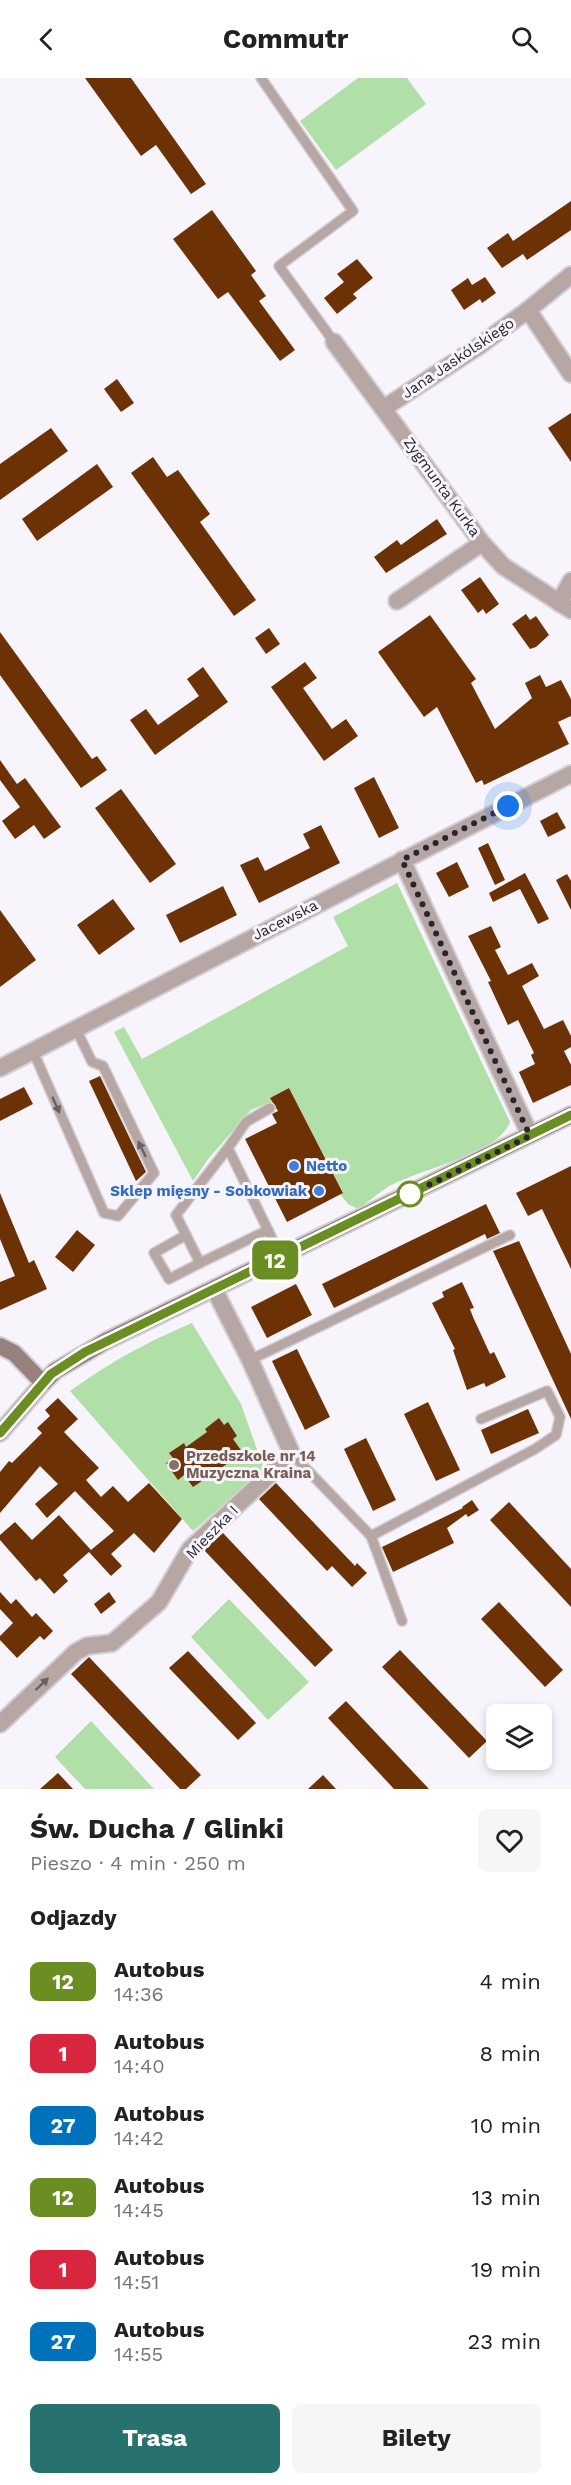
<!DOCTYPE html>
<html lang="pl">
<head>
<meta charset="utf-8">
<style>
	:root { --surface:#fff; --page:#f6f6f6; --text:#222; --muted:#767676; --accent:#27716e }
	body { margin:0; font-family:"Work Sans",sans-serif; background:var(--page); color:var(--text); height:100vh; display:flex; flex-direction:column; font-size:22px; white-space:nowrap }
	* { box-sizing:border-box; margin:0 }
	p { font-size:20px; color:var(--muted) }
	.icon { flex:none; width:33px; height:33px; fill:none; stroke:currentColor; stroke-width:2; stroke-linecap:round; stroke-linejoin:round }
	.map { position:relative; height:1711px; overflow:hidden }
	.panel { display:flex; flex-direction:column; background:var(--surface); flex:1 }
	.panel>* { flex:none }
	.badge { padding:0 12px; border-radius:9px; font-size:21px; line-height:39px }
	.fabs { position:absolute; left:486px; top:1626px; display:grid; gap:12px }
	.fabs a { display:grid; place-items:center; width:66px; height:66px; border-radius:9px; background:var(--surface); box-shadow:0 3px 9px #0003; font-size:30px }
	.you { position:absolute; width:30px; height:30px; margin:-15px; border:4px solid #fff; border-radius:50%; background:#1a73e8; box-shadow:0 0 0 9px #1a73e833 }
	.map>.badge { position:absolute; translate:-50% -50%; box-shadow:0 0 0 3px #fff }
	h2 { padding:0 30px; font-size:22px; line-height:54px }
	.round { display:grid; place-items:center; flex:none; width:63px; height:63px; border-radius:9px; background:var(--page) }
	.summary { display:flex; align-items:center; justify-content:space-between; height:102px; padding:0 30px }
	h1 { font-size:28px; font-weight:700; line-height:45px }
	.action { display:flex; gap:12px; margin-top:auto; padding:12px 30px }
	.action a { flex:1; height:69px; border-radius:9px; background:var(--accent); color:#fff; font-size:24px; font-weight:700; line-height:69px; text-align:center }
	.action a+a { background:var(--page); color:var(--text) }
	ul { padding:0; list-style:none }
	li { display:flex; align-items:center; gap:18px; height:72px; padding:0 30px }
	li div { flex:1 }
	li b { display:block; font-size:22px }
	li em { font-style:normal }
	li .badge { min-width:66px; font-weight:700; text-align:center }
	header { display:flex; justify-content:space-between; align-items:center; height:78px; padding:0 30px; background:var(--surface); font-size:27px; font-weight:700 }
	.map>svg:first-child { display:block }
	.green { fill:#b0dfa7 }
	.building { fill:#6d3106 }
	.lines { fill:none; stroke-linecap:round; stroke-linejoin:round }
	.service-casing { stroke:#d2d0d6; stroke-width:12 }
	.minor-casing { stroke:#d2d0d6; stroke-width:20 }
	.tertiary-casing { stroke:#d2d0d6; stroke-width:20 }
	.secondary-casing { stroke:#d2d0d6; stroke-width:20 }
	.service { stroke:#b6a7a5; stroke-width:9 }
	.minor { stroke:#b6a7a5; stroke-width:16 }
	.tertiary { stroke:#b6a7a5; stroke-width:16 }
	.secondary { stroke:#96817e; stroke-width:16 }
	.oneway { fill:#686064 }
	.line-casing { stroke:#fff; stroke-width:14 }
	.line { stroke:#6b8e23; stroke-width:9 }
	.walk { stroke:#28252f; stroke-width:6; stroke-dasharray:0 10.8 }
	.shop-dot { fill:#3f7fe0; stroke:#f7f5fb; stroke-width:2 }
	.stop-dot { fill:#fff; stroke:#6b8e23; stroke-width:3 }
	.education-dot { fill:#8d6e63; stroke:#f7f5fb; stroke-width:2 }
	.labels { text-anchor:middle; stroke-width:6; stroke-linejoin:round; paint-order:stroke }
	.street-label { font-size:15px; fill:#28252f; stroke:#f7f5fb }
	.shop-label { font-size:15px; font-weight:bold; fill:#366cbe; stroke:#f7f5fb; text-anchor:start }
	.education-label { font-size:15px; font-weight:bold; fill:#785e54; stroke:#f7f5fb; text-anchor:start }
</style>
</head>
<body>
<header><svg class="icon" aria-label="back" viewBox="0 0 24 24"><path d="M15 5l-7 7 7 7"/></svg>Commutr<svg class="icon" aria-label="search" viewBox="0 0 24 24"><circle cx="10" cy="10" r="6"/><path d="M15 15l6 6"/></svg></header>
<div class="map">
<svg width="571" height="1711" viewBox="0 0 571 1711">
	<rect width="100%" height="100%" fill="#f7f5fb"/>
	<g class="green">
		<polygon points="358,0 407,0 426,26 336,92 300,43"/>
		<path d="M 397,805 L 510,1044 C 498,1077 418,1091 388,1109 C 378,1115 368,1124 358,1131 L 348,1126 L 340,1116 L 343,1114 L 289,1010 L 270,1020 L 272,1024 L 251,1032 L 209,1080 L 193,1103 L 114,954 L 124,949 L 142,981 L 348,868 L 333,839 Z"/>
		<path d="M 192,1245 L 241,1326 L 264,1391 L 193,1453 L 70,1313 C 112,1283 145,1265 192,1245 Z"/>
		<polygon points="229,1521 309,1604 268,1642 191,1559"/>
		<polygon points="91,1643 154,1711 85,1711 55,1679"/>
	</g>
	<g class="building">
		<polygon points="85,0 131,0 206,106 191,116 156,67 141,78"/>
		<polygon points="571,123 571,152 527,182 523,176 502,190 487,170 508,155 513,163"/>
		<polygon points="212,132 256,193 251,197 266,218 259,223 295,272 280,283 228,214 218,221 173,161"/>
		<polygon points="357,181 373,200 353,216 357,220 337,236 324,220 344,204 337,196"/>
		<polygon points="485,199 496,215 482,225 480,221 464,232 451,212 468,200 472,207"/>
		<polygon points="117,301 134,325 121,334 104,311"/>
		<polygon points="571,335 571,384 548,350"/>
		<polygon points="51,350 68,373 0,422 0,386"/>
		<polygon points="153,379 167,399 178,392 210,436 200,444 256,522 234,538 131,395"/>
		<polygon points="97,386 113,409 37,463 22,441"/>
		<polygon points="437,441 447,456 386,495 374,479 397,462 401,467"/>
		<polygon points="480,499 499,526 486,536 483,531 478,535 461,512"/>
		<polygon points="526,536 530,542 536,538 549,557 536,569 530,571 512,546"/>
		<polygon points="430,537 476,601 471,605 495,651 532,620 525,605 540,597 546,609 561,602 571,621 571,638 558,644 569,666 484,707 482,702 476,705 437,629 424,639 378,574"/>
		<polygon points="269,550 280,566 266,576 255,560"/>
		<polygon points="0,554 92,681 97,678 107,692 81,710 0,597"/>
		<polygon points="305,584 317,600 303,610 332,651 346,641 358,658 324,683 271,609"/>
		<polygon points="203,589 228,624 155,677 130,642 146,631 158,647 199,618 187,601"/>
		<polygon points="0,682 17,706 25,700 61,749 44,761 34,747 15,761 2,743 20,729 0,702"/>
		<polygon points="374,699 399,750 379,760 354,710"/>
		<polygon points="121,711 176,786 150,805 95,730"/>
		<polygon points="557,734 566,750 548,759 540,743"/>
		<polygon points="321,747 340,785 259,825 240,787 258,779 265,793 310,770 303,756"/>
		<polygon points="488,765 505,802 495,807 478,770"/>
		<polygon points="457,784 469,809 449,819 436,795"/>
		<polygon points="525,795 549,841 538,846 520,811 493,824 489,815"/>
		<polygon points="567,796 571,803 571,832 556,802"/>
		<polygon points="223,808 237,837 180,865 166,837"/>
		<polygon points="113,821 135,851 99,877 77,847"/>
		<polygon points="0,832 36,882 0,909"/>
		<polygon points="491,848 501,869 495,872 508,897 532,885 539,898 522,908 544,951 563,942 571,958 571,969 564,973 571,987 571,1007 533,1025 519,994 535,986 531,977 534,975 518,942 508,947 488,904 491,903 468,858"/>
		<polygon points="100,998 146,1094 136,1103 89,1003"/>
		<polygon points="24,1009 33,1026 0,1043 0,1021"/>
		<polygon points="289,1010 343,1115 287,1144 245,1061 277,1045 272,1036 278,1033 270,1020"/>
		<polygon points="571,1088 571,1191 542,1131 528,1138 516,1115"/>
		<polygon points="0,1115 29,1185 34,1182 47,1211 0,1232 0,1204 15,1198 0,1161"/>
		<polygon points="486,1126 500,1155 487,1161 485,1156 334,1230 322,1206"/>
		<polygon points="77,1152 95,1167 73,1194 55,1179"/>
		<polygon points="519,1163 571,1276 571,1341 493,1173"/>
		<polygon points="462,1204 474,1230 470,1231 473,1239 490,1276 494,1274 506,1299 486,1309 484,1305 467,1312 453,1272 455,1271 432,1225 444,1219 442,1214"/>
		<polygon points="296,1206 312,1237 267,1260 251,1229"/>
		<polygon points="297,1271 330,1339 305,1352 272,1283"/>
		<polygon points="58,1320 78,1341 64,1354 99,1390 86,1402 101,1419 113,1408 128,1424 149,1405 182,1441 154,1475 134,1455 111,1476 122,1488 111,1498 89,1474 63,1497 68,1503 54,1516 40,1500 36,1503 0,1462 0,1457 15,1444 32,1462 59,1437 91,1472 114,1453 75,1413 47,1440 35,1426 58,1406 40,1388 0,1435 0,1394 9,1383 12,1385 42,1355 37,1350 50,1338 45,1332"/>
		<polygon points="428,1324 460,1392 436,1403 404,1336"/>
		<polygon points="528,1331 539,1355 491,1376 481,1352"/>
		<polygon points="219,1340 224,1347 228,1344 237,1358 233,1361 243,1375 193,1409 184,1397 178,1402 166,1385 173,1380 169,1375 184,1365 186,1369 207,1354 205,1351"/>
		<polygon points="366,1360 396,1422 373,1433 344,1371"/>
		<polygon points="276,1405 355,1488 357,1485 367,1495 352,1509 332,1488 327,1493 259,1421"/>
		<polygon points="472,1422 479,1432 468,1439 466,1436 447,1450 454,1465 393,1494 382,1469 463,1430 462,1429"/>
		<polygon points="509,1424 571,1491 571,1529 490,1442"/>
		<polygon points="223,1455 333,1572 315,1589 204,1472"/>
		<polygon points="0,1514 11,1526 16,1521 32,1539 36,1535 53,1553 44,1562 40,1558 17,1580 0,1562 0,1558 13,1545 0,1531"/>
		<polygon points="109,1514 116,1524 101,1536 94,1526"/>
		<polygon points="499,1524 563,1592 545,1609 481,1541"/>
		<polygon points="400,1572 487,1663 469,1680 382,1589"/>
		<polygon points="188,1573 256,1645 238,1662 169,1590"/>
		<polygon points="89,1579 201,1697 186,1711 180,1711 71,1596"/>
		<polygon points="346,1623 429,1711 394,1711 328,1640"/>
		<polygon points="58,1695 73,1711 40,1711"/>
		<polygon points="323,1697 336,1711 308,1711"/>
	</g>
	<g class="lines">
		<g class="service-casing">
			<g id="service">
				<polyline points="261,0 353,133 279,188 334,264"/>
				<polyline points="33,973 104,1135 118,1138 154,1095 103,988 92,984 76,951"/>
				<polyline points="270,1030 246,1044 228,1070 281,1179"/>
				<polyline points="228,1070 176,1137 200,1185 268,1152"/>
				<polyline points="186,1157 154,1175 169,1201 200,1185"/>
				<polyline points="250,1282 510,1157"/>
				<polyline points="292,1376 371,1458 535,1371 556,1357 560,1339 547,1313 481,1341"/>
				<polyline points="371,1458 402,1543"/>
			</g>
		</g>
		<g class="minor-casing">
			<g id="minor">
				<polyline points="528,232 571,197"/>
				<polyline points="334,264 482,465 503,488 571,532"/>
				<polyline points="384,330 479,268 528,232 571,296"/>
				<polyline points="397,523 482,465"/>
				<polyline points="559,525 571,503"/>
				<polyline points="402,782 530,1057"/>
				<polyline points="0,1646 76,1574 87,1568 112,1565 159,1524 190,1471 292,1376 250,1282 214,1211"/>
			</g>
		</g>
		<g class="tertiary-casing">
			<g id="tertiary">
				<polyline points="0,990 571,696"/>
				<polyline points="0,1355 43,1305"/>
			</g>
		</g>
		<g class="secondary-casing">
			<polyline id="secondary" points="0,1268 14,1275 43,1305 55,1293 106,1263 571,1037"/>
		</g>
		<use href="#service" class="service"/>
		<use href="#minor" class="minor"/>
		<use href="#tertiary" class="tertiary"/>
		<use href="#secondary" class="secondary"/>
	</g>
	<defs><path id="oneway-solid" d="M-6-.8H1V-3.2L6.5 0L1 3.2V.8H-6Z" transform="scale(1.5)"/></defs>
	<g class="oneway">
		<use href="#oneway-solid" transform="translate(56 1027) rotate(66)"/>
		<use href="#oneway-solid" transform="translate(142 1071) rotate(-116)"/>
		<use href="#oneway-solid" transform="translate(42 1606) rotate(-44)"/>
	</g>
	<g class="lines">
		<g class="line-casing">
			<polyline id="line" points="0,1355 51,1296 85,1274 571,1037"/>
		</g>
		<use href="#line" class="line"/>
		<polyline class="walk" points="410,1116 530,1058 402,782 508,728"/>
	</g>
	<g class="shop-dot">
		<circle cx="294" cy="1088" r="6"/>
		<circle cx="319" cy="1113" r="6"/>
	</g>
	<circle class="stop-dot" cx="410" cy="1116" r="12"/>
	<circle class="education-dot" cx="174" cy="1387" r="6"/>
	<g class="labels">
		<g class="street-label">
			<text transform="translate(458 280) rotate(-34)" y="5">Jana Jaskólskiego</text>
			<text transform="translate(442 409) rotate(54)" y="5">Zygmunta Kurka</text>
			<text transform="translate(285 842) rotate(-27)" y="5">Jacewska</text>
			<text transform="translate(212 1454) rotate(-46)" y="5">Mieszka I</text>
		</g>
		<g class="shop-label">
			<text x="306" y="1093">Netto</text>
			<text x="307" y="1118" text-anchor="end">Sklep mięsny - Sobkowiak</text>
		</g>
		<g class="education-label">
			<text x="186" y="1383">Przedszkole nr 14<tspan x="186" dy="17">Muzyczna Kraina</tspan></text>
		</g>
	</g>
</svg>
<div class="fabs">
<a><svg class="icon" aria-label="layers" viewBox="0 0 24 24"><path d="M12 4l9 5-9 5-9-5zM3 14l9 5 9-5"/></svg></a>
</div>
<div class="you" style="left:508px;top:728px"></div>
<b class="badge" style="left:275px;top:1182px;background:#6b8e23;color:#fff">12</b>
</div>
<section class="panel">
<div class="summary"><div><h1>Św. Ducha / Glinki</h1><p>Pieszo · 4 min · 250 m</p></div><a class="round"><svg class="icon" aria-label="heart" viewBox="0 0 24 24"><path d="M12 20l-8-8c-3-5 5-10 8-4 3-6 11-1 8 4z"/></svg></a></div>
<h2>Odjazdy</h2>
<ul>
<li><span class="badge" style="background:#6b8e23;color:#fff">12</span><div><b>Autobus</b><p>14:36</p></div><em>4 min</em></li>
<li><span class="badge" style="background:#d7263d;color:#fff">1</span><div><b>Autobus</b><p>14:40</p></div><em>8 min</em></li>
<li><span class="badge" style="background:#0072bc;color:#fff">27</span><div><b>Autobus</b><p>14:42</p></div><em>10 min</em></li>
<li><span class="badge" style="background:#6b8e23;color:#fff">12</span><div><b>Autobus</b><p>14:45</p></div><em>13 min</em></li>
<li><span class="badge" style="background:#d7263d;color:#fff">1</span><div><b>Autobus</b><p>14:51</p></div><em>19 min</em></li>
<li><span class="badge" style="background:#0072bc;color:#fff">27</span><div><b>Autobus</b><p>14:55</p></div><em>23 min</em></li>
</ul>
<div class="action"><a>Trasa</a><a>Bilety</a></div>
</section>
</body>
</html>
